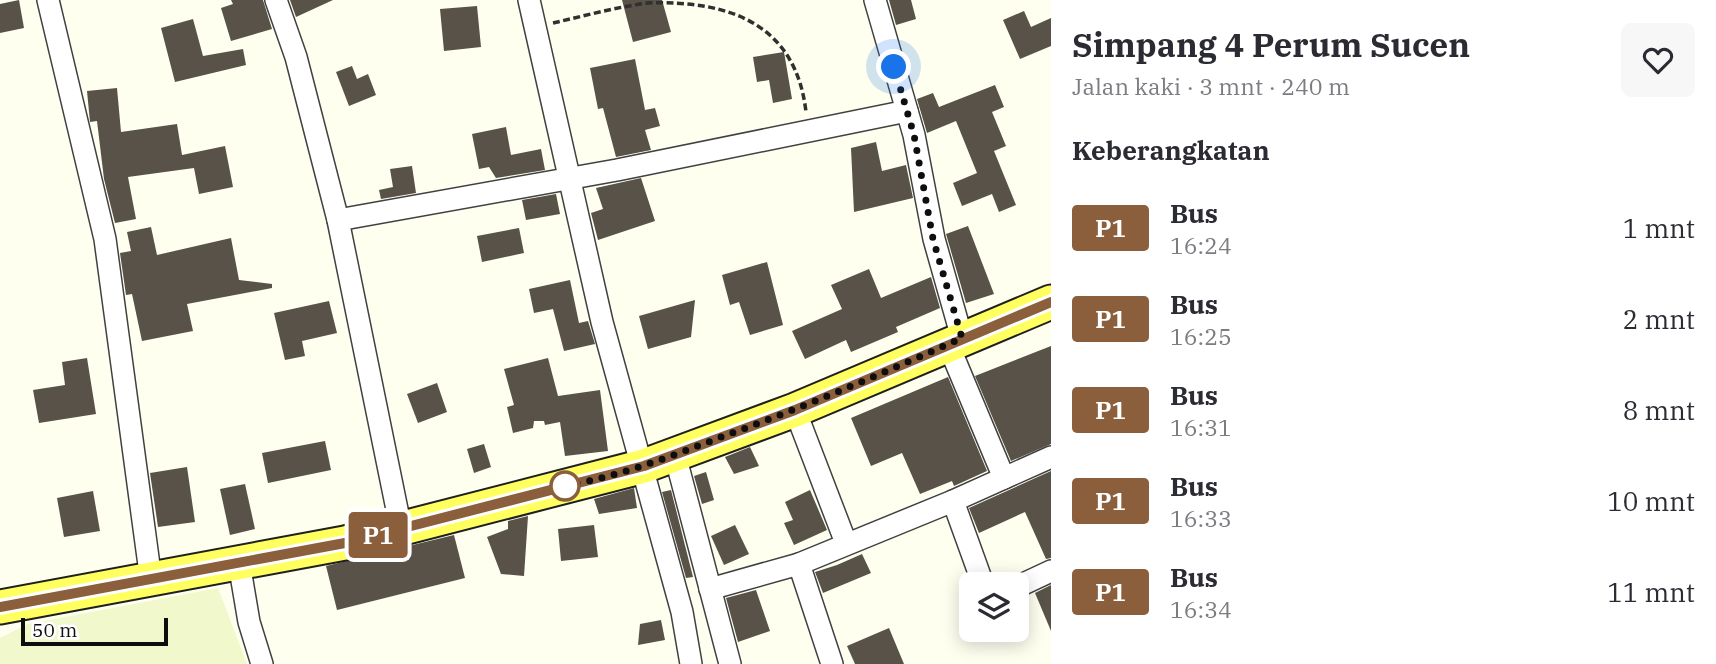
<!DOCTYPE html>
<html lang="id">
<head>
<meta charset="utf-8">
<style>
	:root { --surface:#fff; --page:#f7f7f7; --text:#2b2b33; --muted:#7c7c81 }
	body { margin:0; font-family:"IBM Plex Serif",serif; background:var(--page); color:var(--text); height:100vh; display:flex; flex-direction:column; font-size:26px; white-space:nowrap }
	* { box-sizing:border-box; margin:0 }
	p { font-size:23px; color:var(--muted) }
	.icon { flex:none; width:38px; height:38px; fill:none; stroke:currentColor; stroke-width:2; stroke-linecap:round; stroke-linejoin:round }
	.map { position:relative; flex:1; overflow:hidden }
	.sheet { display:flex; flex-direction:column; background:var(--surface); width:665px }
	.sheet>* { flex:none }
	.badge { padding:0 14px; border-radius:5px; font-size:24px; line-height:46px }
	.fabs { position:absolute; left:959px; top:572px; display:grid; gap:14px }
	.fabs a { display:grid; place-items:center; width:70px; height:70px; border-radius:10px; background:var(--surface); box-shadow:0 4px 18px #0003; font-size:35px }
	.scale { position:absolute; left:21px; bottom:18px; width:147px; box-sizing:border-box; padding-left:7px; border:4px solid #0e0e0e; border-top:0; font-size:19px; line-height:24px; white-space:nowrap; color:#0e0e0e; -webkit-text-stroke:5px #fff; paint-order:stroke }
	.you { position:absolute; width:35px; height:35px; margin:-18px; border:5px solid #fff; border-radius:50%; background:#1a73e8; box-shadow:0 0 0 10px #1a73e833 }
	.map>.badge { position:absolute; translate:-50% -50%; box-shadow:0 0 0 4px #fff }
	h2 { padding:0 21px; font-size:26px; line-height:63px }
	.round { display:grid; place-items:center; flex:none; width:74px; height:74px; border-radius:10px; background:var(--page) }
	.summary { display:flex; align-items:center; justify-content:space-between; height:119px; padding:0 21px }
	h1 { font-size:33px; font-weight:700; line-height:52px }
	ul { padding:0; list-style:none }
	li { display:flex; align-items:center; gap:21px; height:91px; padding:0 21px }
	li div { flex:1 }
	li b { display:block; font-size:26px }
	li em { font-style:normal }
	li .badge { min-width:77px; font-weight:700; text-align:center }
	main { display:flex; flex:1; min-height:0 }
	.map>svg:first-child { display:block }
	.farmland { fill:#f1f8cb }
	.building { fill:#585249 }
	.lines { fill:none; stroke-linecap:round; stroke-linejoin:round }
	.street-casing { stroke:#414141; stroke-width:24 }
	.primary-casing { stroke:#1f1f1f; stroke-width:37 }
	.path { stroke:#303030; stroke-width:3.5; stroke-dasharray:7 3.5; stroke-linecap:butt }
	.street { stroke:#fff; stroke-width:21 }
	.primary { stroke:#ffff5f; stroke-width:33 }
	.line-casing { stroke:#fff; stroke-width:16 }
	.line { stroke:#8b5e3c; stroke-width:10 }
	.walk { stroke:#0e0e0e; stroke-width:7; stroke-dasharray:0 12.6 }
	.stop-dot { fill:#fff; stroke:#8b5e3c; stroke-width:3.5 }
</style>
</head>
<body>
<main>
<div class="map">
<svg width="1051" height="664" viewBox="0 0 1051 664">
	<rect width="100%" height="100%" fill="#feffef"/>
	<polygon class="farmland" points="218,588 247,664 0,664 0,638 28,624"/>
	<g class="building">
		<polygon points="19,0 24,28 0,33 0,4"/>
		<polygon points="231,0 263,0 272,29 231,41 221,8 233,4"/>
		<polygon points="290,0 333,0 296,17"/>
		<polygon points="622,0 662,0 671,32 633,42"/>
		<polygon points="889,0 911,0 916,19 896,25"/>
		<polygon points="477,6 481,47 444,51 440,9"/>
		<polygon points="1024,11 1031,27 1051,18 1051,46 1020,59 1003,20"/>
		<polygon points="193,19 203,56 243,49 246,65 175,82 161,28"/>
		<polygon points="784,52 792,99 773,103 769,80 757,82 753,57"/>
		<polygon points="635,59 645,110 655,108 660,126 645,130 651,150 616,157 603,108 598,109 590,68"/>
		<polygon points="352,66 357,79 368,74 376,95 349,106 336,72"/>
		<polygon points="995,85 1004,107 992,112 1006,146 994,151 1016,205 999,212 992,194 962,206 953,183 977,173 956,121 927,133 917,99 933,93 939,107"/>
		<polygon points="117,88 121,132 177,124 182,155 225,146 233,187 199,194 194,168 128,177 136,219 115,223 104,179 97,121 90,122 87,91"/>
		<polygon points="506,127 511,155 541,149 545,170 496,178 489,167 479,169 472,134"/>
		<polygon points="876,142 882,171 906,165 913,198 854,212 851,148"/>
		<polygon points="412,166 416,193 381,199 379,190 393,187 390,169"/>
		<polygon points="641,178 655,221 598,240 591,213 603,209 596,188"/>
		<polygon points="556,194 560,214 526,220 522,200"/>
		<polygon points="968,226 994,294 966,303 946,234"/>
		<polygon points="151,227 157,255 231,238 239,280 272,284 272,288 187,304 193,331 142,341 132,294 126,295 120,253 131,251 127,232"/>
		<polygon points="519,228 524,253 482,262 477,236"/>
		<polygon points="767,262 783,325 750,335 739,302 730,305 722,275"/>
		<polygon points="869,269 881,298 931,277 940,308 896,327 898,332 851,352 846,340 805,359 792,331 842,309 831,285"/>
		<polygon points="570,280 579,323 588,321 595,344 564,351 553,309 534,313 529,289"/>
		<polygon points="695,300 691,337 648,349 639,316"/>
		<polygon points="329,301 337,333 302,341 305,356 285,360 274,313"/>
		<polygon points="1051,346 1051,444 1011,461 975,376"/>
		<polygon points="87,358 96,414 39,423 33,390 65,385 62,362"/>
		<polygon points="548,358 558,396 600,390 608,451 565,456 560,422 545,425 544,421 534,421 533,428 513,433 507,407 514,405 504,369"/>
		<polygon points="948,377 987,471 954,486 952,481 920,494 902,453 871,466 851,418"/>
		<polygon points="437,383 447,412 418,423 407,394"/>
		<polygon points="325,441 331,470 268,483 262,453"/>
		<polygon points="484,444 491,467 474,473 467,449"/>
		<polygon points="750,447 759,466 734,474 725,457"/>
		<polygon points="187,467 195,522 158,527 150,473"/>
		<polygon points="1051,471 1051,558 1046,559 1025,512 979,533 969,508"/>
		<polygon points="706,472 714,500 702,504 694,476"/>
		<polygon points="245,484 255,529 230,535 220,489"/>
		<polygon points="634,488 637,508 599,514 594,499"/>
		<polygon points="671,490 693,577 686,578 662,492"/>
		<polygon points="810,490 827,530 794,545 784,523 793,520 785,502"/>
		<polygon points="93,491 100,531 64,537 57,498"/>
		<polygon points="528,516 524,576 501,574 487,537 508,529 508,521"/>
		<polygon points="594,525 598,557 561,561 558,529"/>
		<polygon points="735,525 749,554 724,565 711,536"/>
		<polygon points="454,535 465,578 337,610 326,566"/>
		<polygon points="862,554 871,573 823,593 815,572 837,565"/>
		<polygon points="1051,585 1051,631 1035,593"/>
		<polygon points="756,590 770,631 738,642 726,598"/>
		<polygon points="661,620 665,640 638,645 640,624"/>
		<polygon points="889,628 904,664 855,664 847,646"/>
	</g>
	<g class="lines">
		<g class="street-casing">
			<g id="street">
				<polyline points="48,0 105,239 151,580"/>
				<polyline points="276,0 296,57 338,220 401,529"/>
				<polyline points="529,0 602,322 682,612 691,664"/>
				<polyline points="875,0 914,135 934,239 962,338"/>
				<polyline points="338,220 617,170 907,111"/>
				<polyline points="948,344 1004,478"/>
				<polyline points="795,410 846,543"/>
				<polyline points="675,455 730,664"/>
				<polyline points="953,501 983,584"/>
				<polyline points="239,563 249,622 262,664"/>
				<polyline points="799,564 832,664"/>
				<polyline points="1017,587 1051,571"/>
				<polyline points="710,589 799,564 953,501 1051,457"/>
			</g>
		</g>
		<g class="primary-casing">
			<polyline id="primary" points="0,607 345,543 644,466 795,410 1051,302"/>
		</g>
		<path class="path" d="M 553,23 C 584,16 616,7 648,3 C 731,0 796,25 806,112"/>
		<use href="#street" class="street"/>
		<use href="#primary" class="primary"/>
	</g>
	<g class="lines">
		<g class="line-casing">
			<polyline id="line" points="0,607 345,543 644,466 795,410 1051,302"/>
		</g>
		<use href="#line" class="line"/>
		<path class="walk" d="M 565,486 C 620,476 672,456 724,436 C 804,407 884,373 962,338 L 933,239 L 914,135 L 894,67"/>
	</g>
	<circle class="stop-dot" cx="565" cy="486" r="14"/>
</svg>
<div class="fabs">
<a><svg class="icon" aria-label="layers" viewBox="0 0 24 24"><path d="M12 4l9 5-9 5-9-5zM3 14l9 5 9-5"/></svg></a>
</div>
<div class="scale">50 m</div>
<div class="you" style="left:894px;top:67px"></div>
<b class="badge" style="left:378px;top:535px;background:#8b5e3c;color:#fff">P1</b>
</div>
<section class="sheet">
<div class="summary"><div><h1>Simpang 4 Perum Sucen</h1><p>Jalan kaki · 3 mnt · 240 m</p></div><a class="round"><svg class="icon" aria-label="heart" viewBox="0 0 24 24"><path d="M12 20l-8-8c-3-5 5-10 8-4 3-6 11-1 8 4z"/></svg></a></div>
<h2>Keberangkatan</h2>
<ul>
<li><span class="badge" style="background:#8b5e3c;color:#fff">P1</span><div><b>Bus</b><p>16:24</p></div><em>1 mnt</em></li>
<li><span class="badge" style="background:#8b5e3c;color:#fff">P1</span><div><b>Bus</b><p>16:25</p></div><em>2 mnt</em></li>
<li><span class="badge" style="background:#8b5e3c;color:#fff">P1</span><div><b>Bus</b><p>16:31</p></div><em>8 mnt</em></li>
<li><span class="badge" style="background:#8b5e3c;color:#fff">P1</span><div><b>Bus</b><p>16:33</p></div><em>10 mnt</em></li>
<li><span class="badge" style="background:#8b5e3c;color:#fff">P1</span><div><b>Bus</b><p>16:34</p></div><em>11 mnt</em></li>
</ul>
</section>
</main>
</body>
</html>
